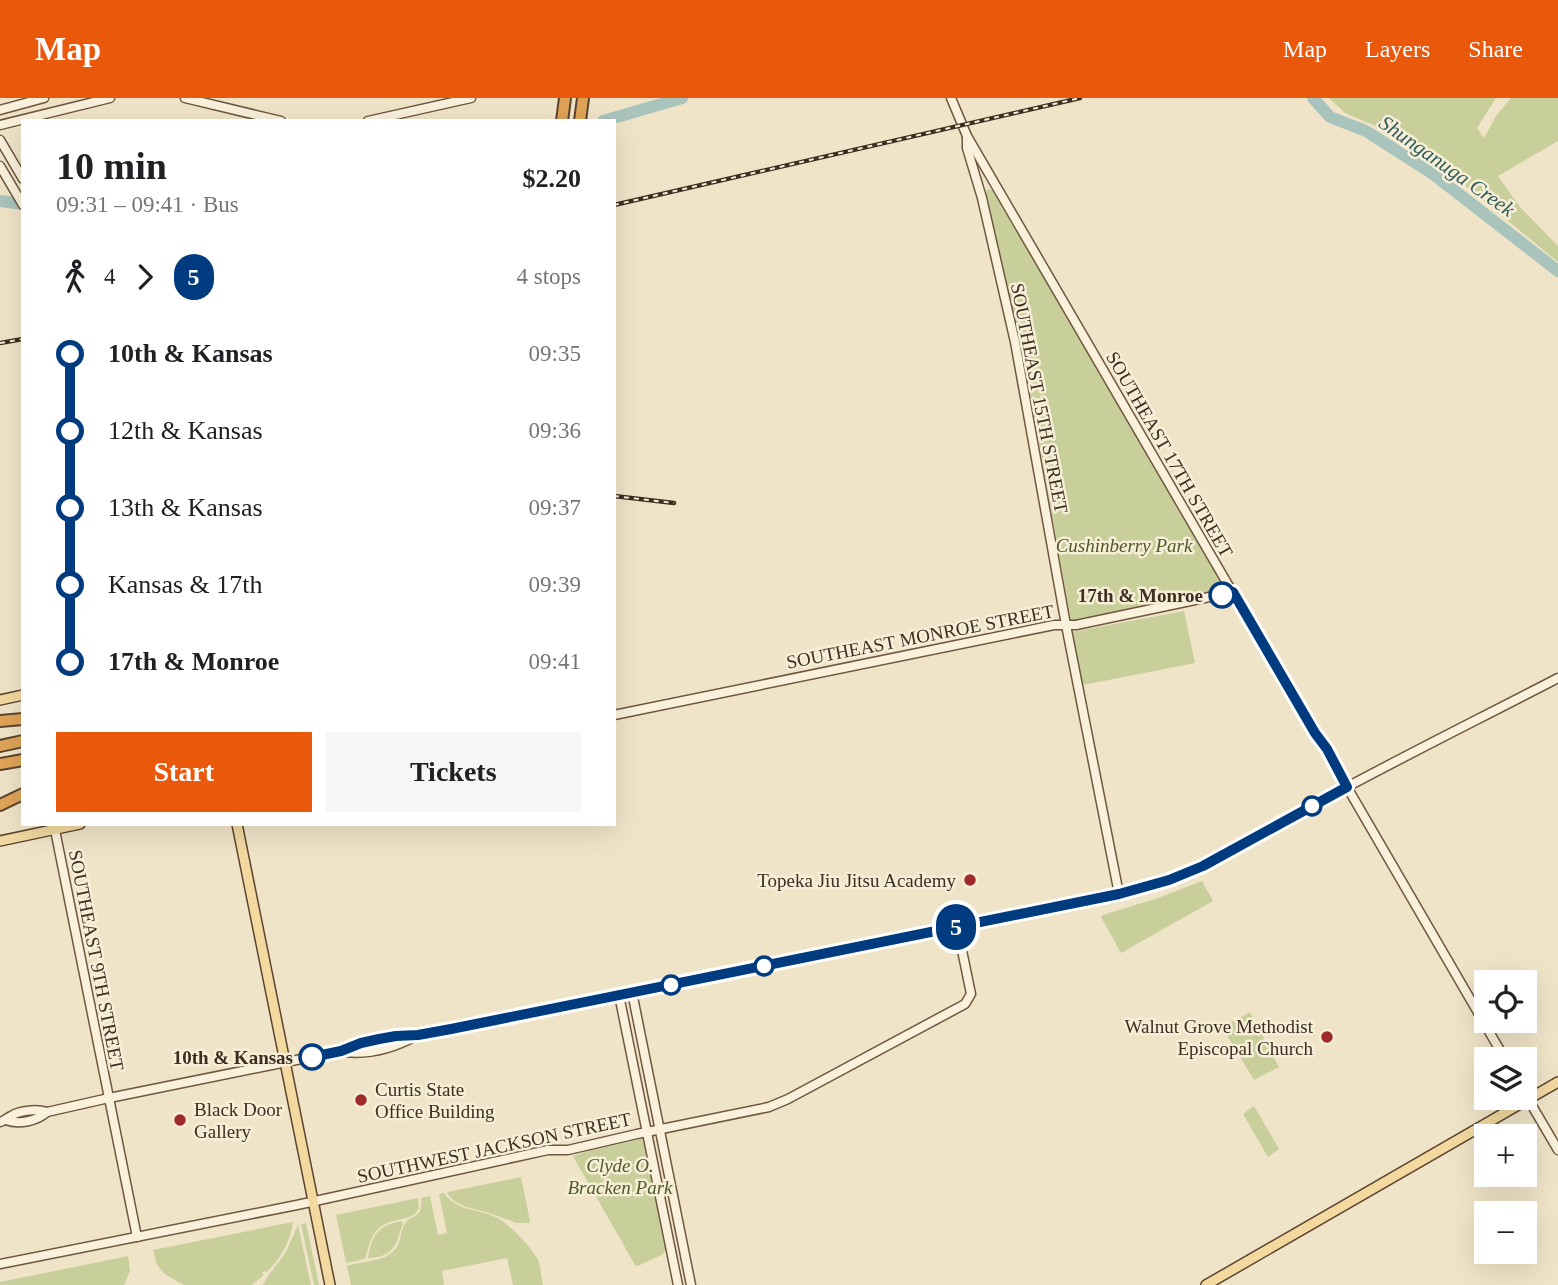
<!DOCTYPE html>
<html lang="en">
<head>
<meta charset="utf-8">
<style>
	:root { --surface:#fff; --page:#f6f6f6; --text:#202124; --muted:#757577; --accent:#ea580c }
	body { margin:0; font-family:"Times New Roman",serif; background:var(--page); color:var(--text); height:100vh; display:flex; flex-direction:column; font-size:26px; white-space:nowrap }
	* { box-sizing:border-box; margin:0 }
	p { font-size:23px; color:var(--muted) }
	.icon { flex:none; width:38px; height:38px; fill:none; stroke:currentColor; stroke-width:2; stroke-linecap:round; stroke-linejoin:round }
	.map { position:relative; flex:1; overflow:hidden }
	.side { position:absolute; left:21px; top:21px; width:595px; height:707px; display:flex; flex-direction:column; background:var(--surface); border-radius:0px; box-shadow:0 7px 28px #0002 }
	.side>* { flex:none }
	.badge { padding:0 14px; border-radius:23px; font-size:24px; line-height:46px }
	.controls { position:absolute; left:1474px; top:872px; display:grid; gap:14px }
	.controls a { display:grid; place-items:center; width:63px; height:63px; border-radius:0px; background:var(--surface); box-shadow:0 7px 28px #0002; font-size:35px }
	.map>.badge { position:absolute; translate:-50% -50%; box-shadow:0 0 0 4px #fff }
	.legs { display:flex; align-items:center; gap:10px; height:77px; padding:0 35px; font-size:23px }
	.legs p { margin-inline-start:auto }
	.overview { display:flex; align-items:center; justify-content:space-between; height:119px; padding:0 35px }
	h1 { font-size:38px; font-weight:700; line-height:52px }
	.cta { display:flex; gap:14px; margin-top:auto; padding:14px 35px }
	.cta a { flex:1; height:80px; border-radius:0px; background:var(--accent); color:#fff; font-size:28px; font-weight:700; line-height:80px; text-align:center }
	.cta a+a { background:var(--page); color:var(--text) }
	ul { padding:0 35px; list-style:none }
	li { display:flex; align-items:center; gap:24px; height:77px; font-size:26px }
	li i { display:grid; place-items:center; width:10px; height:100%; margin:0 9px; background:currentColor }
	li i::after { content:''; width:18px; height:18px; margin:-9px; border:5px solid; border-radius:50%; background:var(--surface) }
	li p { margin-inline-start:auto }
	li:first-child i { background:linear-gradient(#0000 50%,currentColor 0) }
	li:last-child i { background:linear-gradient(currentColor 50%,#0000 0) }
	header { display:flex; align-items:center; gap:42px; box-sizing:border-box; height:98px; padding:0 35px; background:var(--accent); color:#fff }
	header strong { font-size:33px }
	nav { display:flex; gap:38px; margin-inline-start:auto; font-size:24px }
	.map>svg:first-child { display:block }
	.green { fill:#c9cf9b }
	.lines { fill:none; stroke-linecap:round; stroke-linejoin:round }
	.river { stroke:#a9c4bc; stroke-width:12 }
	.secondary-casing { stroke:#6f573f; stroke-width:11 }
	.primary-casing { stroke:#5b4430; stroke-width:12 }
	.highway-casing { stroke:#5b4430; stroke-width:14 }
	.secondary { stroke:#faf1dc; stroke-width:8 }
	.primary { stroke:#f3d9a0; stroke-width:9 }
	.highway { stroke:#e0a458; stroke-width:10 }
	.rail-casing { stroke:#3d2e20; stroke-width:4.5 }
	.rail { stroke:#f7eed8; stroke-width:2; stroke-dasharray:5; stroke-linecap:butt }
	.line-1-casing { stroke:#fff; stroke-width:16 }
	.line-1 { stroke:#003b80; stroke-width:10 }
	.stop-1-dot { fill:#fff; stroke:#003b80; stroke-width:3.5 }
	.poi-dot { fill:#9e2a2b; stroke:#f7eed8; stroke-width:2.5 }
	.labels { text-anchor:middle; stroke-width:5; stroke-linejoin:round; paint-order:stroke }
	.street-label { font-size:19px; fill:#3d2e20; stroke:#f7eed8 }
	.park-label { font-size:19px; font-style:italic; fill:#4d5a26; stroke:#f7eed8 }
	.stop-label { font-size:19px; font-weight:bold; fill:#3d2e20; stroke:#f7eed8; text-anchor:end }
	.poi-label { font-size:19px; fill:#3d2e20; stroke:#f7eed8; text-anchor:end }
	.water-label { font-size:21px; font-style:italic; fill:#2f5d5a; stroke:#f7eed8 }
</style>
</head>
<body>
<header>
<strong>Map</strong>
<nav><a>Map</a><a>Layers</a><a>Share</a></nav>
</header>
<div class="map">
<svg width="1558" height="1187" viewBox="0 0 1558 1187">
	<rect width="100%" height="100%" fill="#f0e4c8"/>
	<g class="green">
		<polygon points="1329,0 1496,0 1477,30 1484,40 1496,18 1511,0 1558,0 1558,43 1498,78 1520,109 1558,148 1558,164 1430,59 1373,27 1345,15"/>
		<polygon points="987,91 993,92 1219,481 1220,489 1215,495 1075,524 1071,522 1029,288 986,96"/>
		<polygon points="1184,513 1195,565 1083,587 1072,534"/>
		<polygon points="1202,783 1213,803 1121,855 1101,819 1103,817 1158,800"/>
		<polygon points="1250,914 1279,969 1254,982 1222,929"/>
		<polygon points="1254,1008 1279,1051 1268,1059 1243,1016"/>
		<polygon points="642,1041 645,1043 666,1152 663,1156 638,1168 635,1167 573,1058 591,1052"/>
		<polygon points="521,1079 530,1123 529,1125 517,1125 486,1114 466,1109 454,1103 447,1096 448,1094"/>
		<path d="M 444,1095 C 457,1113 473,1110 493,1118 C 507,1123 529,1147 537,1160 C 541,1167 541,1179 543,1187 L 513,1187 L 507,1160 L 442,1173 L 444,1187 L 351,1187 L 347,1168 C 363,1162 389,1165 398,1147 C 401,1140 401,1132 405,1126 C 412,1113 423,1124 421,1100 L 430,1098 L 438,1137 L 447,1135 L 439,1096 Z"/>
		<path d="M 418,1100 L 419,1110 L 415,1116 C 409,1120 401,1121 394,1123 C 372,1128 371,1142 365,1161 L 347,1165 L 346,1164 L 336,1117 Z"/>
		<path d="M 401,1123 L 403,1125 C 396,1147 394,1159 368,1160 C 372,1137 377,1128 401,1123 Z"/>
		<path d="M 293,1124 C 291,1143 280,1161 267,1174 L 265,1173 L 262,1175 L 264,1177 L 252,1187 L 184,1187 L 166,1177 L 160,1171 L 156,1164 L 153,1152 Z"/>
		<polygon points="306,1125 319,1187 314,1187 301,1126"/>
		<polygon points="298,1127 311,1187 263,1187 268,1178 286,1154"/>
		<polygon points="128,1158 130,1173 124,1187 0,1187 0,1184"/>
	</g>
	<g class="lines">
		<g class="river">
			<polyline points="1313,0 1330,19 1366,33 1433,76 1558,173"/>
			<polyline points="603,23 682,0"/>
			<polyline points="0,103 23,106"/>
		</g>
		<g class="secondary-casing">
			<g id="secondary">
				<polyline points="185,0 281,23"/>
				<polyline points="951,0 967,38 967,50 982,100 1015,244 1066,527 1119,796"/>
				<polyline points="0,12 44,0"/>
				<polyline points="368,23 471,0"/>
				<polyline points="0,27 110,0"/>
				<polyline points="967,38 1266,552 1315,635 1327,651 1347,689 1505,961"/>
				<polyline points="0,42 23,81"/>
				<polyline points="0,68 23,107"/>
				<polyline points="614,617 1054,527 1076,527 1233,494"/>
				<polyline points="55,732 137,1139"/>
				<polyline points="632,894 691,1187"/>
				<polyline points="619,897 678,1187"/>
				<path d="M 344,954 C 369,957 394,950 416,938"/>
				<polyline points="1524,994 1558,1052"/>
				<path d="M 6,1022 C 19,1027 37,1023 47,1014 L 109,1000 L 341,953 C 366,943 391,938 418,937 L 1142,791 C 1210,769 1271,730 1334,696 C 1408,656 1483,619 1558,580"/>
				<path d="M 0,1024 C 4,1023 7,1020 11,1018 C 20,1012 37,1011 47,1014"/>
				<polyline points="0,1166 297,1107 548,1052 568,1052 637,1036 769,1009 788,1001 965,906 971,896 957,828"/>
			</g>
		</g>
		<g class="primary-casing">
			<g id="primary">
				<polyline points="0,602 23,597"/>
				<polyline points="237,726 330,1187"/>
				<polyline points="0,743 80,726"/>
				<polyline points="1206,1187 1558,984"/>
			</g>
		</g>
		<g class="highway-casing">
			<g id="highway">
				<polyline points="562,23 565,0"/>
				<polyline points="580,23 583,0"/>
				<polyline points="0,623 23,621"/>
				<polyline points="0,648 23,643"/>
				<polyline points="0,666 23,662"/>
				<polyline points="0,707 23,696"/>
			</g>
		</g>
		<use href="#secondary" class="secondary"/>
		<use href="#primary" class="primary"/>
		<use href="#highway" class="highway"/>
		<g class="rail-casing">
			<g id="rail">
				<polyline points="614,107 1080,0"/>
				<polyline points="0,245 23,241"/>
				<polyline points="614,398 674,405"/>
			</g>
		</g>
		<use href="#rail" class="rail"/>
	</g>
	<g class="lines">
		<g class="line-1-casing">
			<polyline id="line-1" points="312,959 341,953 361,945 379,941 396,938 418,937 451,931 1119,796 1169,782 1203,768 1347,689 1327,651 1315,635 1233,494 1222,497"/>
		</g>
		<use href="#line-1" class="line-1"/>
	</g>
	<g class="stop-1-dot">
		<circle cx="1222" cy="497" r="12"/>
		<circle cx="1312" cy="708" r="9"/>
		<circle cx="764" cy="868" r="9"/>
		<circle cx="671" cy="887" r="9"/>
		<circle cx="312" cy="959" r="12"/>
	</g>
	<g class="poi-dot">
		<circle cx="970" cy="782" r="7"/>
		<circle cx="1327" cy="939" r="7"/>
		<circle cx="361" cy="1002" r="7"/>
		<circle cx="180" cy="1022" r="7"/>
	</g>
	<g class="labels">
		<g class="street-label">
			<text transform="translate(1040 300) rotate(79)" y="7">SOUTHEAST 15TH STREET</text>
			<text transform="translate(1170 356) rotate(60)" y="7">SOUTHEAST 17TH STREET</text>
			<text transform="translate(920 538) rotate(-11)" y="7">SOUTHEAST MONROE STREET</text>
			<text transform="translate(97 862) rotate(79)" y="7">SOUTHEAST 9TH STREET</text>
			<text transform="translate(494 1049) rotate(-12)" y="7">SOUTHWEST JACKSON STREET</text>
		</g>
		<g class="park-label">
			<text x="1124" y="454">Cushinberry Park</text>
			<text x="620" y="1074">Clyde O.<tspan x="620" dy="22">Bracken Park</tspan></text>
		</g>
		<g class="stop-label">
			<text x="1203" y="504">17th &amp; Monroe</text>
			<text x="293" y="966">10th &amp; Kansas</text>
		</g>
		<g class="poi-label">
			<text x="956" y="789">Topeka Jiu Jitsu Academy</text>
			<text x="1313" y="935">Walnut Grove Methodist<tspan x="1313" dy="22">Episcopal Church</tspan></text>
			<text x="375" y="998" text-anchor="start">Curtis State<tspan x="375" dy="22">Office Building</tspan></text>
			<text x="194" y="1018" text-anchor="start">Black Door<tspan x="194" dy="22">Gallery</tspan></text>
		</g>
		<g class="water-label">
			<text transform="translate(1447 68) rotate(35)" y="7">Shunganuga Creek</text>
		</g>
	</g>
</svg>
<div class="controls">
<a><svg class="icon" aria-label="locate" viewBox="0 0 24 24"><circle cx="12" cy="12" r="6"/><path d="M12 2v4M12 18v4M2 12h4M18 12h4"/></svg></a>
<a><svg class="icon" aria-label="layers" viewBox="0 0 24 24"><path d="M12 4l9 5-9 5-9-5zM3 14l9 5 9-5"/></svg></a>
<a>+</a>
<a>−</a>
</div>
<b class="badge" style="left:956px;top:829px;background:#003b80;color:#fff">5</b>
<section class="side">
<div class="overview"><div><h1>10 min</h1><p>09:31 – 09:41 · Bus</p></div><b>$2.20</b></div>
<div class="legs"><svg class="icon" aria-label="walk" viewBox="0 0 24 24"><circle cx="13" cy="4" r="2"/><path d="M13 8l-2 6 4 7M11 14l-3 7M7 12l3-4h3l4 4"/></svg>4<svg class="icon" aria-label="forward" viewBox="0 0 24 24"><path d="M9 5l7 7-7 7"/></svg><b class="badge" style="background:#003b80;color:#fff">5</b><p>4 stops</p></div>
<ul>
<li><i style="color:#003b80"></i><b>10th &amp; Kansas</b><p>09:35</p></li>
<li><i style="color:#003b80"></i><span>12th &amp; Kansas</span><p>09:36</p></li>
<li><i style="color:#003b80"></i><span>13th &amp; Kansas</span><p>09:37</p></li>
<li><i style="color:#003b80"></i><span>Kansas &amp; 17th</span><p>09:39</p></li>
<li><i style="color:#003b80"></i><b>17th &amp; Monroe</b><p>09:41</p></li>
</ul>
<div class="cta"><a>Start</a><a>Tickets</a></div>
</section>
</div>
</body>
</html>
